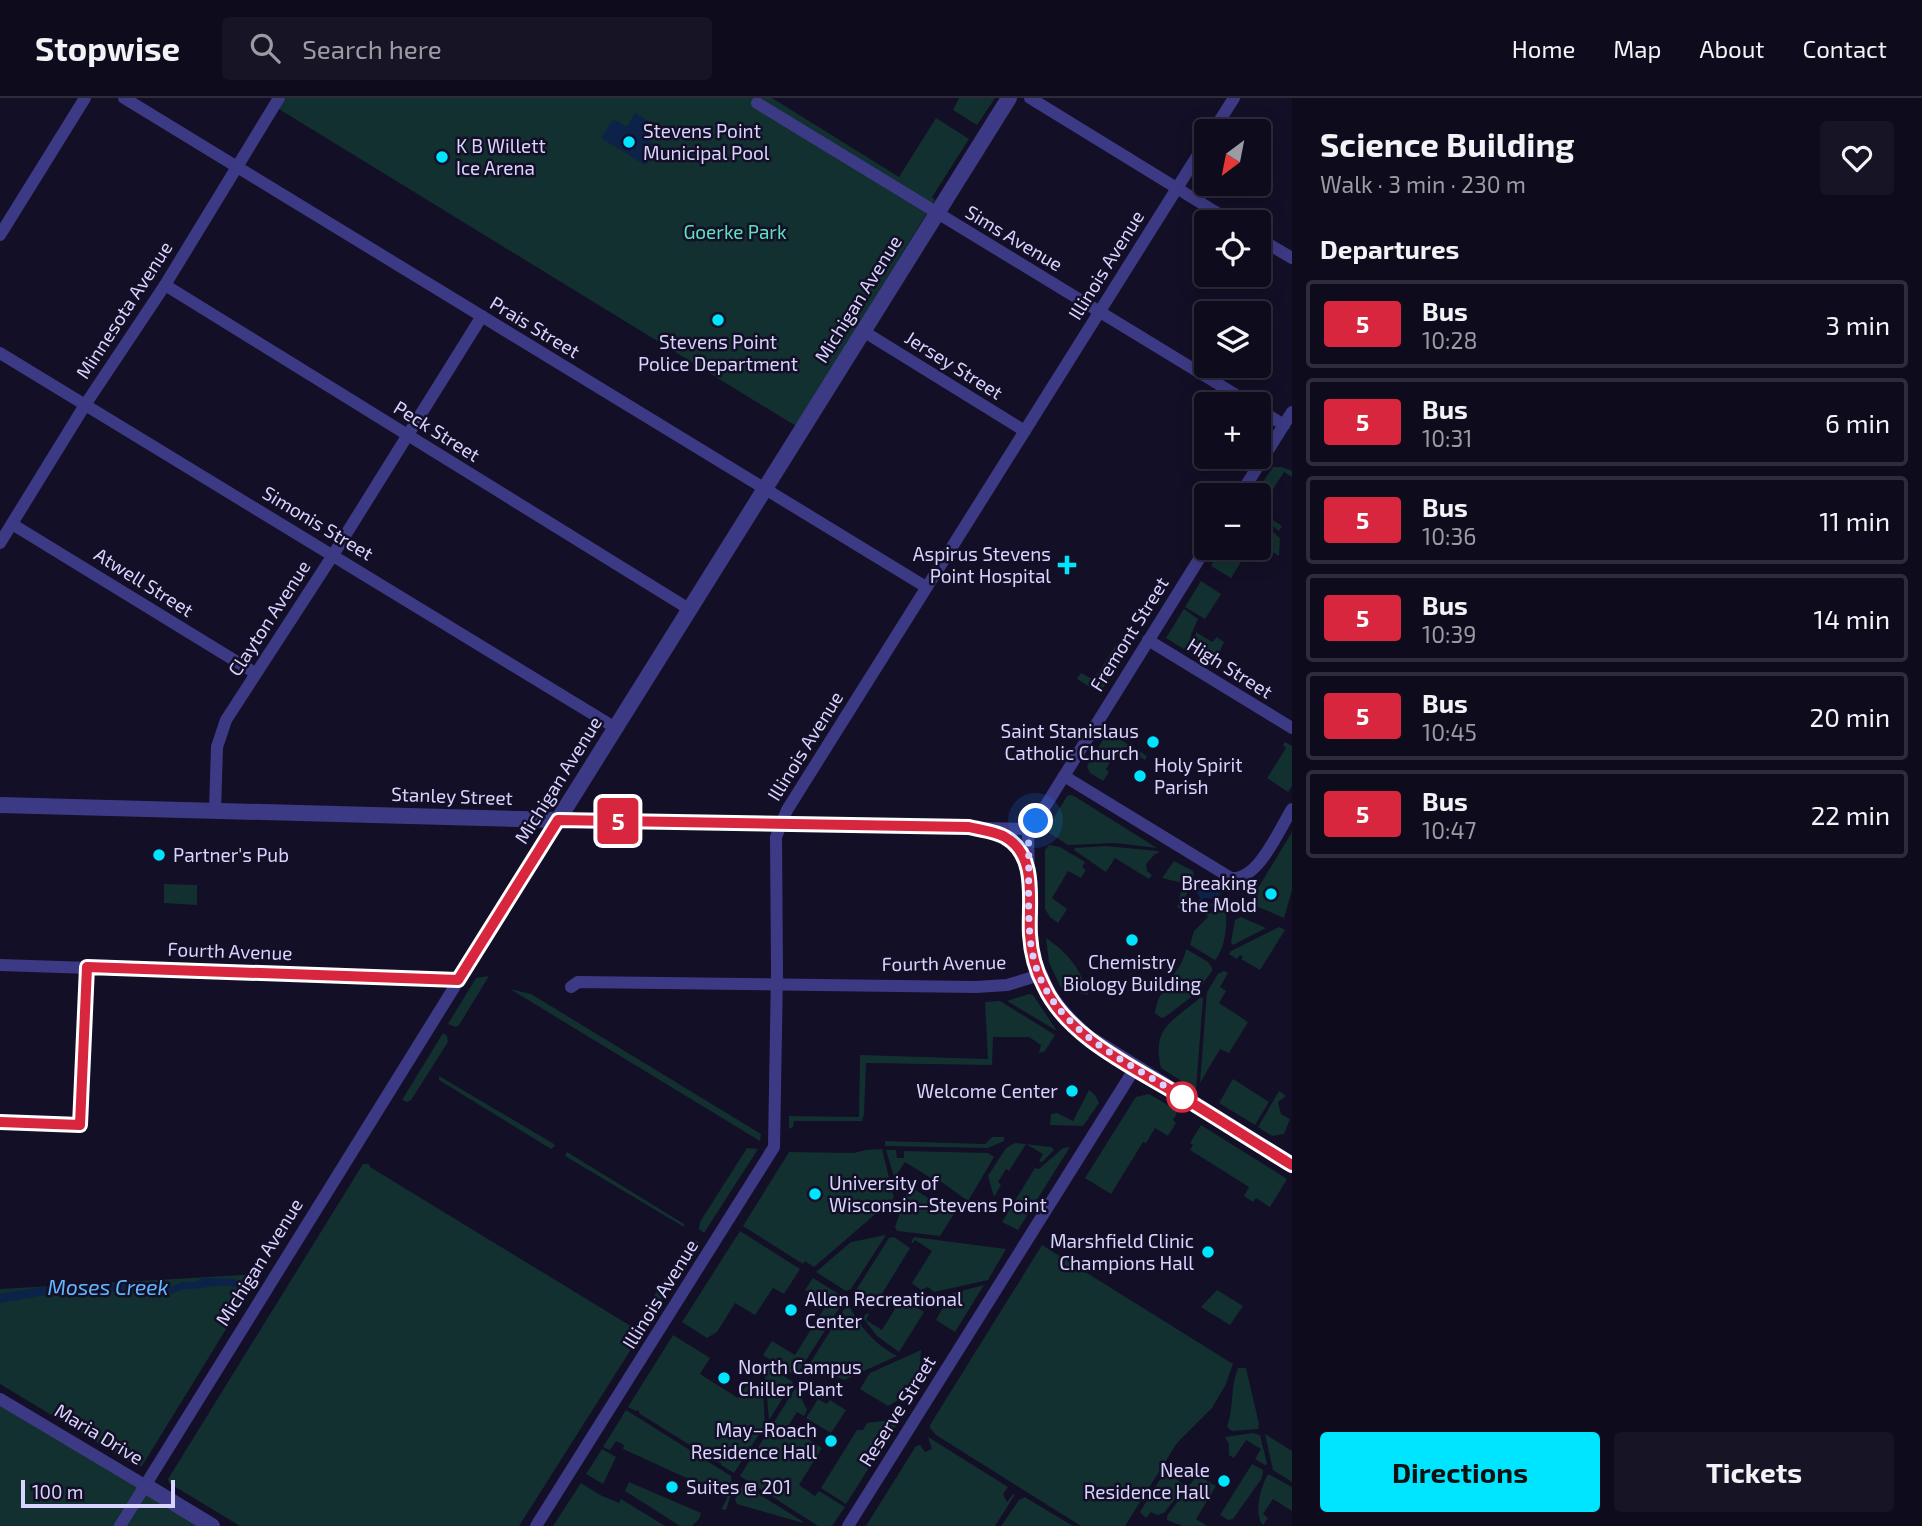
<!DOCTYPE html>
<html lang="en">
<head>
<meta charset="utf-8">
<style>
	:root { --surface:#0e0b1c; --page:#171425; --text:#f1f3f6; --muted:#9b9ba3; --line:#2e2b3b; --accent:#00e5ff }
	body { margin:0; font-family:"Exo 2",sans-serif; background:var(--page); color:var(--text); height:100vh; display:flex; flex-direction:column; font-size:26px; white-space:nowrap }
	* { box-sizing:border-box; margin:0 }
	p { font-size:23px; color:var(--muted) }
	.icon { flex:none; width:38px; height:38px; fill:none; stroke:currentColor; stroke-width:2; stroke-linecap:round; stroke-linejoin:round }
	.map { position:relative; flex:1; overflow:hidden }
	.drawer { display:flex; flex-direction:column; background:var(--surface); width:630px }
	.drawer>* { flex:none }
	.badge { padding:0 14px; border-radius:5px; font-size:24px; line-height:46px }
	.needle { width:46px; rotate:212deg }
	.fabs { position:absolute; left:1194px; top:21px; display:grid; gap:14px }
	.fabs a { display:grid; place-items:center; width:77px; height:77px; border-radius:7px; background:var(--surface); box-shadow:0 4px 18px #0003,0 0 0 2px var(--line); font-size:35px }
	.scale { position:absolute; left:21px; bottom:18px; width:154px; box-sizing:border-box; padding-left:7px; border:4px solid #d9d4ff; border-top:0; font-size:19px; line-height:24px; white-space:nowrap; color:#d9d4ff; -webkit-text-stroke:5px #130f26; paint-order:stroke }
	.you { position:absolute; width:35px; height:35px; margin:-18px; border:5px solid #fff; border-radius:50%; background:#1a73e8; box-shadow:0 0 0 10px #1a73e833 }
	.map>.badge { position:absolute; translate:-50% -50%; box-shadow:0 0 0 4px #fff }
	h2 { padding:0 28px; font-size:26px; line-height:63px }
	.round { display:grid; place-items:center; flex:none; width:74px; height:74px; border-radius:7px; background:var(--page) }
	.summary { display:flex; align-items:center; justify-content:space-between; height:119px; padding:0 28px }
	h1 { font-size:33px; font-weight:700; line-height:52px }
	.button { display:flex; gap:14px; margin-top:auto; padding:14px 28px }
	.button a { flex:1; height:80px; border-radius:7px; background:var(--accent); color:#111; font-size:28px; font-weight:700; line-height:80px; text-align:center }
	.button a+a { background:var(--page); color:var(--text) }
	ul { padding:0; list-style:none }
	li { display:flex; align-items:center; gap:21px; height:88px; margin:0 14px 10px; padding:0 14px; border:4px solid var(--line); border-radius:7px }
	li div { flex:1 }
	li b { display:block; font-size:26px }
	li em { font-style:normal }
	li .badge { min-width:77px; font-weight:700; text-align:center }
	header { display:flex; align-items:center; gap:42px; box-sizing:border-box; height:98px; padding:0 35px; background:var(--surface); border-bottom:2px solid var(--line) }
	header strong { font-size:33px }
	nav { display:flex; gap:38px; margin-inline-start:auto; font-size:24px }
	.search { width:490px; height:63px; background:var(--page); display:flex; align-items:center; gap:18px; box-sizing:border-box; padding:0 24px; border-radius:7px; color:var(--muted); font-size:26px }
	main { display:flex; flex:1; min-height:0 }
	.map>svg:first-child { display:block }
	.green { fill:#12302f }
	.water { fill:#0c2248 }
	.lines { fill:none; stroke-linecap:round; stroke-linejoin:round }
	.minor { stroke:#3d3a85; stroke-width:12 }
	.tertiary { stroke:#3d3a85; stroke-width:16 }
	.line-casing { stroke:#fff; stroke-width:16 }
	.line { stroke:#d7263d; stroke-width:10 }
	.walk { stroke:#d9d4ff; stroke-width:7; stroke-dasharray:0 12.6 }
	.poi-dot { fill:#00e5ff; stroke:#130f26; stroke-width:2.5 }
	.stop-dot { fill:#fff; stroke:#d7263d; stroke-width:3.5 }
	.labels { text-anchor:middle; stroke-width:5; stroke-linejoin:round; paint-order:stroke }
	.poi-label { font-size:19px; fill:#d9d4ff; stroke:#130f26; text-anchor:start }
	.park-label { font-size:19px; fill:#5fe0c0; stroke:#130f26 }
	.street-label { font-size:19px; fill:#d9d4ff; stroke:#130f26 }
	.water-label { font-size:21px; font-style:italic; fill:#62b6ff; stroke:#130f26 }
</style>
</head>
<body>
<header>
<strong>Stopwise</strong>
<div class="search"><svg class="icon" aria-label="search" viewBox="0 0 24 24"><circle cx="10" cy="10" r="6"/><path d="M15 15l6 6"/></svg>Search here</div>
<nav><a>Home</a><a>Map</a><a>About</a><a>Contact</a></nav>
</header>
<main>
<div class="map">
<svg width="1292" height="1428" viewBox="0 0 1292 1428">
	<rect width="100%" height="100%" fill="#130f26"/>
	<g class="green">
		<polygon points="279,0 772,0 899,79 936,20 969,41 932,99 935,102 796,328 274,8"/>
		<polygon points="959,0 995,0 977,27 953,12"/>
		<polygon points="1273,369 1282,369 1292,373 1292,379 1284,374 1259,413 1282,428 1279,433 1258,417 1258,397 1254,397"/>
		<polygon points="1258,421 1280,440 1279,458 1269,452 1266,456 1257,450"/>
		<polygon points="1222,450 1237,450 1246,456 1231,480 1211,468"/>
		<polygon points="1201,483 1221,496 1205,521 1185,509"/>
		<polygon points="1184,511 1198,521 1191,537 1190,555 1166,540"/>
		<polygon points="1196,534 1212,544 1217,539 1224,544 1217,559 1222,566 1219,572 1192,556"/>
		<polygon points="1117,545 1127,551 1100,595 1077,581 1081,575 1094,582"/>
		<polygon points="1108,634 1147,658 1145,662 1125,649 1121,657 1116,654 1106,671 1109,674 1103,683 1090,675 1087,668"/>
		<polygon points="1285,644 1292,648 1292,688 1288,694 1267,680 1286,650 1283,647"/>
		<polygon points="1070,697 1074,698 1157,750 1115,745 1068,747 1046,733 1067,698"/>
		<polygon points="1292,734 1292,792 1284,820 1249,805"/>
		<polygon points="1049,747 1060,749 1085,764 1082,769 1086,772 1081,780 1068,773 1052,800 1067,811 1058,825 1050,819 1045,811 1045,752"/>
		<polygon points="1105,748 1158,753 1159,755 1155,756 1146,766 1147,773 1152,777 1149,781 1115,760 1106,774 1074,752 1075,750"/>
		<polygon points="1174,763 1193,773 1194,778 1181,810 1177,810 1183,785 1162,780"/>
		<polygon points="164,786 197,787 197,807 164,805"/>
		<path d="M 1215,814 L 1226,814 C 1227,830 1225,850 1215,862 L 1190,847 L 1194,833 L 1208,819 L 1206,816 Z"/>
		<polygon points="1241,819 1266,830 1233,847 1231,844 1235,822"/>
		<polygon points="1279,829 1285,832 1260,872 1241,861 1243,859 1240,857 1237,861 1229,856 1231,853"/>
		<path d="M 1046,840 C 1068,855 1081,871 1088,897 L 1061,890 L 1049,864 Z"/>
		<path d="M 1186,851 L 1208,864 L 1212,870 L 1212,873 L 1194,897 L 1165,919 L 1161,920 L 1155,915 C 1158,889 1183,873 1186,851 Z"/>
		<polygon points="1224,873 1228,875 1220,889 1226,893 1219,905 1248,924 1229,955 1220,951 1200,985 1207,894 1218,876"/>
		<polygon points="489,878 459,927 456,929 448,926 476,880"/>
		<polygon points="510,891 531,896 761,1036 760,1043"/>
		<polygon points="1029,896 1033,897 1057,933 1007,903"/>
		<path d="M 1201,899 L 1203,900 L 1196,992 L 1161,970 C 1151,928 1174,923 1201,899 Z"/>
		<polygon points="1000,903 1055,937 1045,953 1039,955 1041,947 1029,939 993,939 992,967 866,965 864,1016 862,1023 794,1023 793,1029 789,1031 789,1018 859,1019 860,957 988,961 985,904"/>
		<polygon points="443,935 447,938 448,944 411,1002 407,1004 402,1002"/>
		<polygon points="439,978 554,1046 555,1048 551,1051 439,982"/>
		<polygon points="1233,981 1269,1004 1255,1027 1219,1005"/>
		<polygon points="1089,992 1095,997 1099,1005 1083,1028 1050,1027 1051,1016 1057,1015 1073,1023"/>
		<polygon points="1279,993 1286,998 1278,1004 1281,1016 1290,1021 1284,1036 1272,1038 1258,1029"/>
		<polygon points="1149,996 1178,1013 1173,1022 1176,1025 1168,1038 1155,1030 1146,1045 1143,1044 1111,1096 1085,1080 1136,999"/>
		<polygon points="1201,1027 1287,1081 1270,1109 1256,1100 1253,1104 1244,1098 1249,1089 1190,1052 1193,1047 1190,1045"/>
		<polygon points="992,1039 1004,1039 1004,1043 988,1050 885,1048 885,1043 985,1046"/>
		<polygon points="1015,1045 1051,1049 1054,1052 1042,1064 1039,1063 1043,1056 1026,1046 1009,1073 1006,1071 998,1084 1001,1087 994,1099 988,1078 1006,1050"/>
		<polygon points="1070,1049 1018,1132 1002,1124 1035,1070 1039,1071 1063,1050"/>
		<polygon points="747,1050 758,1051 704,1135 699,1131 700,1124"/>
		<polygon points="882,1051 894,1100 814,1169 805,1163 803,1166 743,1128 789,1054 854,1055 866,1052"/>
		<polygon points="886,1052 896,1052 897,1060 904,1060 904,1053 988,1055 994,1059 968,1103 936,1080 934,1082 905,1064 895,1079 904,1085 897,1089"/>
		<polygon points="567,1054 684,1126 684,1129 565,1058"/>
		<polygon points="363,1066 369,1066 370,1069 634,1230 688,1143 693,1141 699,1144 519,1428 240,1428 169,1385 168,1381"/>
		<polygon points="909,1088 954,1116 940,1138 897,1133 895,1129"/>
		<polygon points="740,1133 800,1171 784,1196 773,1190 755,1217 735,1205 717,1234 707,1240 682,1224"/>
		<polygon points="886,1137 851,1191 846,1193 816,1174 851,1144"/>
		<polygon points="894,1139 910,1150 872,1212 858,1203 854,1204 853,1197 889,1140"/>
		<polygon points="914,1139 1006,1151 988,1182 934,1194 928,1189 921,1192 912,1185 932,1153 915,1142 913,1145 911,1144"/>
		<polygon points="1042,1147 1233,1266 1226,1286 1212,1310 1177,1345 1125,1428 1081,1428 936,1337 930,1330 930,1327"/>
		<polygon points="260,1176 142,1368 136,1368 0,1286 0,1191"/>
		<polygon points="813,1180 842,1198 843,1204 796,1278 763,1257 772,1243 795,1257 827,1206 805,1192"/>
		<polygon points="984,1187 955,1234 936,1222 945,1206 935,1200"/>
		<polygon points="1217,1192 1243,1208 1230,1227 1201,1209"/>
		<polygon points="901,1201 924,1214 899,1254 877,1238 863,1220 867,1215 869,1216 866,1222 882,1232"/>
		<path d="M 848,1205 C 858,1227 875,1247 897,1258 L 844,1282 L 824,1273 L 805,1273 Z"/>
		<polygon points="673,1237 710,1260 700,1276 738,1300 749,1284 763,1293 765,1327 734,1375 721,1367 721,1365 717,1364 640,1316 638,1312 636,1313 628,1309"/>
		<polygon points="921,1252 918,1291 888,1308 860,1291 870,1275"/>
		<polygon points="764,1266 793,1284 769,1322"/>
		<path d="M 1238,1270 L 1246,1270 L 1259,1326 L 1258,1331 L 1232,1333 L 1227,1329 C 1234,1310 1230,1289 1238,1270 Z"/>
		<polygon points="796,1289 807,1312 804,1318 797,1314 788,1328 822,1350 799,1387 815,1398 819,1393 845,1409 832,1428 818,1428 740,1378"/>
		<polygon points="0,1301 212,1428 0,1428"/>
		<polygon points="818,1301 827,1306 830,1302 846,1312 831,1335 806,1320"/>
		<polygon points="626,1312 731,1378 732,1393 726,1412 721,1411 727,1401 726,1398 623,1351 624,1347 616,1343 610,1352 603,1349"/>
		<polygon points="900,1321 846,1406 821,1390 857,1332 863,1332 867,1325"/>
		<polygon points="1253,1335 1260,1337 1267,1366 1265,1367 1255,1361 1261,1351 1246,1342 1234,1360 1229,1357 1229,1346 1225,1339"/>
		<polygon points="1265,1336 1292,1353 1292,1384 1273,1372"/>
		<polygon points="928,1339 1008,1389 1003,1396 1007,1404 1014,1395 1014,1398 995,1428 866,1428 916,1348 920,1347 925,1354 932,1351"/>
		<polygon points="602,1351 616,1359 603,1386 586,1376"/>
		<polygon points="1252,1366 1263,1372 1262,1380 1233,1421 1228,1422 1220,1417"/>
		<polygon points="1164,1375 1170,1375 1185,1388 1164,1415 1157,1417 1151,1414 1146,1420 1140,1414"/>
		<path d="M 1268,1376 L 1292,1389 L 1292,1413 L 1273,1401 L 1263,1416 L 1268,1420 L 1263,1427 C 1253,1416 1261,1388 1268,1376 Z"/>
		<polygon points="1197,1377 1216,1388 1196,1421 1207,1428 1183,1428 1167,1422 1167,1418"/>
		<polygon points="629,1384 701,1415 699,1421 692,1428 680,1428 625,1393"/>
		<polygon points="581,1385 600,1397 619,1405 621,1401 665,1428 553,1428"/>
		<polygon points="743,1386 802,1423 803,1425 737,1406 735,1401"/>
		<polygon points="1025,1399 1028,1401 1073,1428 1001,1428 1019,1402"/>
	</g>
	<g class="water">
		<polygon points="635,15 652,25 644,39 657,48 645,67 601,40 613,21 627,29"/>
		<polygon points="1201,780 1222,795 1215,801 1203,800 1202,804 1215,806 1223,800 1224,804 1219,808 1189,811 1192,803 1199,802 1200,800 1195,792"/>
		<path d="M 203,1180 L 234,1181 L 238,1185 L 243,1180 L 256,1180 L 254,1185 L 247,1185 L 240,1191 C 225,1185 215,1188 200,1190 C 188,1192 185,1189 172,1196 L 164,1192 L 149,1192 L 58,1195 L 0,1205 L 0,1196 L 42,1189 L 111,1186 L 163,1186 L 170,1189 L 182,1184 L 195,1184 Z"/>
	</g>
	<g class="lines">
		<g class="minor">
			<polyline points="124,0 926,489"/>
			<polyline points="1030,0 1232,124"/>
			<polyline points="757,5 1251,306"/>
			<polyline points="1213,33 1234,0"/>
			<polyline points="0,137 85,0"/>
			<polyline points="1258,140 1292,160"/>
			<polyline points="165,187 689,511"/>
			<polyline points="863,233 1025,333"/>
			<polyline points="0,255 614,629"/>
			<polyline points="1258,311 1284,327"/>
			<polyline points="1240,397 1292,314"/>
			<polyline points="12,426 255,575"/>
			<polyline points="0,445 85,307 165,187 279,0"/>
			<polyline points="1148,542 1292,630"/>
			<path d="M 1064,678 L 1231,780 C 1258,783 1279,732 1292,711"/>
			<polyline points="215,712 217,649 226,622 333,457 482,218"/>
			<path d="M 990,734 C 1011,738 1020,752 1027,771"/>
			<polyline points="0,867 458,882"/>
			<polyline points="571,889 578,884 976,889 1007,887 1040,877 1030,840 1028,731 1036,723 1206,450"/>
			<polyline points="0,1024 80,1027 87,869"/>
			<polyline points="0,1301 146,1388"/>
			<polyline points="120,1428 558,722 1028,731"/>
			<polyline points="536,1428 774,1049 777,874 776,739 787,712 1206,44"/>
			<polyline points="848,1428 1135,970"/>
		</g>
		<g class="tertiary">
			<polyline points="0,707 558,722 1009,0"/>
			<path d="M 1040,877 C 1049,903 1067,921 1087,939 L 1292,1067"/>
			<polyline points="146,1388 212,1428"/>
		</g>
	</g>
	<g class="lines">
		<g class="line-casing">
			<path id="line" d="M 0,1024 L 80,1027 L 87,869 L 458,882 L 558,722 L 969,729 C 981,732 995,733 1005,739 C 1039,758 1028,806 1030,837 C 1031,854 1036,873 1044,888 C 1067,939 1133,969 1179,997 C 1217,1020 1254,1044 1292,1067"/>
		</g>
		<use href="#line" class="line"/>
		<path class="walk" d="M 1036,723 L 1028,731 C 1030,767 1027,803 1030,839 C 1038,928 1119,957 1182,999"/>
	</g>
	<g class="poi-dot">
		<circle cx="629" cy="44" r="7"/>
		<circle cx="442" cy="59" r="7"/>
		<circle cx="718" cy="222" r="7"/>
		<path d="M1063.5 456.5h7v7h7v7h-7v7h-7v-7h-7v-7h7z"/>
		<circle cx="1153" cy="644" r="7"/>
		<circle cx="1140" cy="678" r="7"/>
		<circle cx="159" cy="757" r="7"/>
		<circle cx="1271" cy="796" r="7"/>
		<circle cx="1132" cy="842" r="7"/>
		<circle cx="1072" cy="993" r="7"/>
		<circle cx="815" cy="1096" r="7"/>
		<circle cx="1208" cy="1154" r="7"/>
		<circle cx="791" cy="1212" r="7"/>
		<circle cx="724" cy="1280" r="7"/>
		<circle cx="831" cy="1343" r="7"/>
		<circle cx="1224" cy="1383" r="7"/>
		<circle cx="672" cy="1389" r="7"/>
	</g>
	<circle class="stop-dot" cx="1182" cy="999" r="14"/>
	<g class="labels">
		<g class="poi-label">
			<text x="643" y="40">Stevens Point<tspan x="643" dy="22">Municipal Pool</tspan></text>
			<text x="456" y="55">K B Willett<tspan x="456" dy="22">Ice Arena</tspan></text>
			<text x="718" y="251" text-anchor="middle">Stevens Point<tspan x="718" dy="22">Police Department</tspan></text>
			<text x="1051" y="463" text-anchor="end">Aspirus Stevens<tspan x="1051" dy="22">Point Hospital</tspan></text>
			<text x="1139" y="640" text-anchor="end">Saint Stanislaus<tspan x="1139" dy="22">Catholic Church</tspan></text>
			<text x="1154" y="674">Holy Spirit<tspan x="1154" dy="22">Parish</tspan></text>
			<text x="173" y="764">Partner's Pub</text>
			<text x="1257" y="792" text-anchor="end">Breaking<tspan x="1257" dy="22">the Mold</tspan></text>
			<text x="1132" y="871" text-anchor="middle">Chemistry<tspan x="1132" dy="22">Biology Building</tspan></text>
			<text x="1058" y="1000" text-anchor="end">Welcome Center</text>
			<text x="829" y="1092">University of<tspan x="829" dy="22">Wisconsin–Stevens Point</tspan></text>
			<text x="1194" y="1150" text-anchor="end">Marshfield Clinic<tspan x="1194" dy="22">Champions Hall</tspan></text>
			<text x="805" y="1208">Allen Recreational<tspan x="805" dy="22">Center</tspan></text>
			<text x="738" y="1276">North Campus<tspan x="738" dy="22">Chiller Plant</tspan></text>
			<text x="817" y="1339" text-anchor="end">May–Roach<tspan x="817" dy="22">Residence Hall</tspan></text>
			<text x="1210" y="1379" text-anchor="end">Neale<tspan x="1210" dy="22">Residence Hall</tspan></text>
			<text x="686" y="1396">Suites @ 201</text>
		</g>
		<g class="park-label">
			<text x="735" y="141">Goerke Park</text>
		</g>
		<g class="street-label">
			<text transform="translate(1014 140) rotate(31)" y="7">Sims Avenue</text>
			<text transform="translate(1106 167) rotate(-58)" y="7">Illinois Avenue</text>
			<text transform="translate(858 201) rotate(-58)" y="7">Michigan Avenue</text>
			<text transform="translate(124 212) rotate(-57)" y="7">Minnesota Avenue</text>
			<text transform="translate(535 229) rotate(31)" y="7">Prais Street</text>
			<text transform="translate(954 267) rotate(32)" y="7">Jersey Street</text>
			<text transform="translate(437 333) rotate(32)" y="7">Peck Street</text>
			<text transform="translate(318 425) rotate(31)" y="7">Simonis Street</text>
			<text transform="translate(144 484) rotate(32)" y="7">Atwell Street</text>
			<text transform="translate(269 520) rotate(-57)" y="7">Clayton Avenue</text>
			<text transform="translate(1129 536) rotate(-58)" y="7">Fremont Street</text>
			<text transform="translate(1230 570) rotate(32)" y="7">High Street</text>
			<text transform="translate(805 648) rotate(-58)" y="7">Illinois Avenue</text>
			<text transform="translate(558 682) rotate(-58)" y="7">Michigan Avenue</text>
			<text transform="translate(452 698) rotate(2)" y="7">Stanley Street</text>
			<text transform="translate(230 853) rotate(2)" y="7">Fourth Avenue</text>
			<text transform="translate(944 865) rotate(-1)" y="7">Fourth Avenue</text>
			<text transform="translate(259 1164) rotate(-58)" y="7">Michigan Avenue</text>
			<text transform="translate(660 1196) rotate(-58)" y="7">Illinois Avenue</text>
			<text transform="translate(897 1313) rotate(-58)" y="7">Reserve Street</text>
			<text transform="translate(99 1336) rotate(31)" y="7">Maria Drive</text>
		</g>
		<g class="water-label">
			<text x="108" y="1197">Moses Creek</text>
		</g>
	</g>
</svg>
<div class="fabs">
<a><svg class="needle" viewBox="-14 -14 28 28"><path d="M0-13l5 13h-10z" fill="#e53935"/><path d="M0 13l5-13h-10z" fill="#9b9ba3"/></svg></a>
<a><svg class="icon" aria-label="locate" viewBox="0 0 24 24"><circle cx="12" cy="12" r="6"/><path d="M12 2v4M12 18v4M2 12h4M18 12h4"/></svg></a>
<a><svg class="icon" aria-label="layers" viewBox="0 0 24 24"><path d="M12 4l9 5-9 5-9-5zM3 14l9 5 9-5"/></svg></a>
<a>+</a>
<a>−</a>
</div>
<div class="scale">100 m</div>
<div class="you" style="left:1036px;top:723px"></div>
<b class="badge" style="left:618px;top:723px;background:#d7263d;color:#fff">5</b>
</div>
<section class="drawer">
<div class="summary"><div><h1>Science Building</h1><p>Walk · 3 min · 230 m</p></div><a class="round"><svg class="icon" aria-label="heart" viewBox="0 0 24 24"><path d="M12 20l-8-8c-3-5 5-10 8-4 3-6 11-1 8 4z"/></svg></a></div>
<h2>Departures</h2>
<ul>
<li><span class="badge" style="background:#d7263d;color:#fff">5</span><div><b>Bus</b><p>10:28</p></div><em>3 min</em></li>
<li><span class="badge" style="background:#d7263d;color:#fff">5</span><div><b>Bus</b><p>10:31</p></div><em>6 min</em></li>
<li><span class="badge" style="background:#d7263d;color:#fff">5</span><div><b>Bus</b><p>10:36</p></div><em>11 min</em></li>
<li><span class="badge" style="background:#d7263d;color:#fff">5</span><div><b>Bus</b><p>10:39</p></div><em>14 min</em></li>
<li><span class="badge" style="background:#d7263d;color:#fff">5</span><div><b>Bus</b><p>10:45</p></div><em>20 min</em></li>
<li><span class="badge" style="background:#d7263d;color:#fff">5</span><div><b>Bus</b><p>10:47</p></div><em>22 min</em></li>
</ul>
<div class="button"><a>Directions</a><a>Tickets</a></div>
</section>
</main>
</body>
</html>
